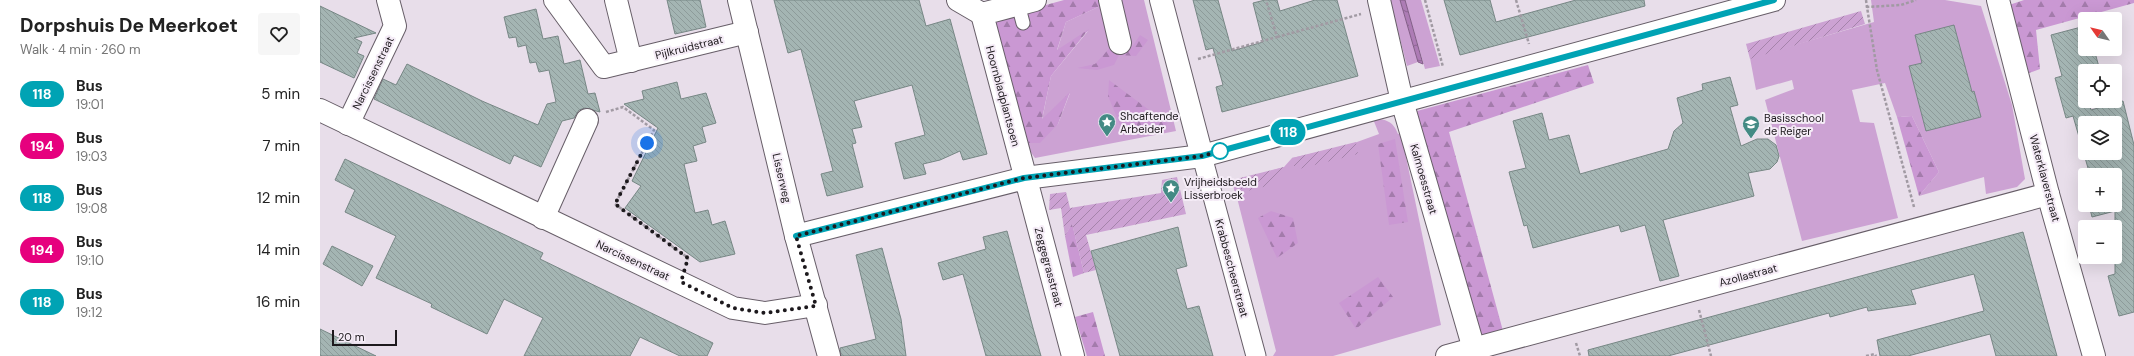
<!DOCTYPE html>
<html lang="en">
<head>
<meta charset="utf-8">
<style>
	:root { --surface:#fff; --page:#f6f6f6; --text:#222; --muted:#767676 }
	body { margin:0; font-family:"DM Sans",sans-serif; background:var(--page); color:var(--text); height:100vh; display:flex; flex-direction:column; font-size:15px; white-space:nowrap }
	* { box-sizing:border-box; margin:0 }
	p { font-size:13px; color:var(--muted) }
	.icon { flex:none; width:22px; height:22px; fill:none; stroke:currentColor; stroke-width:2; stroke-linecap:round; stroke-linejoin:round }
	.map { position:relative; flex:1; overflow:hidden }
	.side { display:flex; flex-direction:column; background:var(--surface); width:320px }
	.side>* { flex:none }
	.badge { padding:0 8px; border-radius:13px; font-size:14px; line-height:26px }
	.needle { width:26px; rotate:304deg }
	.fabs { position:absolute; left:1758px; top:12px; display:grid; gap:8px }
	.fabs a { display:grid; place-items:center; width:44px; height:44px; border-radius:4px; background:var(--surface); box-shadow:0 4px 16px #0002; font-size:20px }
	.scale { position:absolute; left:12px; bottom:10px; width:65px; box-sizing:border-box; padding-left:4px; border:2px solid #1d191d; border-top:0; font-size:11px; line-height:14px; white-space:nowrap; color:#1d191d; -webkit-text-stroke:3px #f5ecf7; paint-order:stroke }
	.you { position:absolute; width:20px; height:20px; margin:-10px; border:3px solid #fff; border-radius:50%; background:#1a73e8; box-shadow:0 0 0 6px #1a73e833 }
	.map>.badge { position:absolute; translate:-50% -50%; box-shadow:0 0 0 2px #fff }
	.round { display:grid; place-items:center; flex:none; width:42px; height:42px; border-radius:4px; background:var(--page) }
	.overview { display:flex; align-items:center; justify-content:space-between; height:68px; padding:0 20px }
	h1 { font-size:19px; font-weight:800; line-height:30px }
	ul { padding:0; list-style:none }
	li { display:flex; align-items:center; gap:12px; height:52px; padding:0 20px }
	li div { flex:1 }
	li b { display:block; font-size:15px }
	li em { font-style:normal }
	li .badge { min-width:44px; font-weight:700; text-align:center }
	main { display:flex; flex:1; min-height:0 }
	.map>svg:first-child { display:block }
	.green { fill:#cca2d3 }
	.forest { fill:url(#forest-firs) }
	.garden { fill:url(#garden-furrows) }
	.water { fill:url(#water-ripples); stroke:#825e87 }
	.building { fill:url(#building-back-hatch); stroke:#778785; fill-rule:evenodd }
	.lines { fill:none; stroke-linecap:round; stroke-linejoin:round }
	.service-casing { stroke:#675e68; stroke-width:15 }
	.pedestrian-casing { stroke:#675e68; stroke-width:21 }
	.minor-casing { stroke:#675e68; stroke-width:24 }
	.tertiary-casing { stroke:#675e68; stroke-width:24 }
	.path { stroke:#a19aa3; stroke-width:2.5; stroke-dasharray:3 2; stroke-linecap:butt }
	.service { stroke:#fff; stroke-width:13 }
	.pedestrian { stroke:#fff; stroke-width:19 }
	.minor { stroke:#fff; stroke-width:22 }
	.tertiary { stroke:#fff; stroke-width:22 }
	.line-casing { stroke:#fff; stroke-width:9 }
	.line { stroke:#00a3b4; stroke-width:6 }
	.walk { stroke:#1d191d; stroke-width:4; stroke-dasharray:0 7.2 }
	.stop-dot { fill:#fff; stroke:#00a3b4; stroke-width:2 }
	.labels { text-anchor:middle; stroke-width:4; stroke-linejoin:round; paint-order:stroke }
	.street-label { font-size:11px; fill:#1d191d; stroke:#f5ecf7 }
	.poi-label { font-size:11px; fill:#1d191d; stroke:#f5ecf7; text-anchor:start }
</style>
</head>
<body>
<main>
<section class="side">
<div class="overview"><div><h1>Dorpshuis De Meerkoet</h1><p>Walk · 4 min · 260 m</p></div><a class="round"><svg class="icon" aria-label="heart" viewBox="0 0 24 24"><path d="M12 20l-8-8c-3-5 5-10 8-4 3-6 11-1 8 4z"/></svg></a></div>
<ul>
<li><span class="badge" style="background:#00a3b4;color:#fff">118</span><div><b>Bus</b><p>19:01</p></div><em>5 min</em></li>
<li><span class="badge" style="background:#e6007e;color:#fff">194</span><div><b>Bus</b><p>19:03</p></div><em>7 min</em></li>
<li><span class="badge" style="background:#00a3b4;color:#fff">118</span><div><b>Bus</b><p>19:08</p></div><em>12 min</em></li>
<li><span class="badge" style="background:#e6007e;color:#fff">194</span><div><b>Bus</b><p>19:10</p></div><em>14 min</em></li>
<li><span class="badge" style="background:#00a3b4;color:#fff">118</span><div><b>Bus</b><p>19:12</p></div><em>16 min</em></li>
</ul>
</section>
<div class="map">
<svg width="1814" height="356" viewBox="0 0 1814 356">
	<defs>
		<pattern id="forest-firs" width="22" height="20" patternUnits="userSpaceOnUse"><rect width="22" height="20" fill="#ca98d3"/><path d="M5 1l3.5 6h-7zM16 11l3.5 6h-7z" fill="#a37bab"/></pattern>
		<pattern id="garden-furrows" width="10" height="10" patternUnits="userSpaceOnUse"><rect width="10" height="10" fill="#cca2d3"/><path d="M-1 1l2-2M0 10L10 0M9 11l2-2" fill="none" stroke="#a583ab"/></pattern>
		<pattern id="water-ripples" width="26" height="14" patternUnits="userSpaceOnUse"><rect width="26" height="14" fill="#ad7cb5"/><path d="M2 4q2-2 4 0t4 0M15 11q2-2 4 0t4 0" fill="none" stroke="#8c6593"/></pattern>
		<pattern id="building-back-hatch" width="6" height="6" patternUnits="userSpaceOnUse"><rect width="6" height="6" fill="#a4b5b3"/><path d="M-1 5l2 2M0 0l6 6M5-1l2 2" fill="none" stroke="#8d9b9a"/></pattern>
	</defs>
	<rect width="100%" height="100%" fill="#e8deea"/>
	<g class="green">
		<polygon points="793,0 824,0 856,131 715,158 704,143 738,124 750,93 722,120 731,76 768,31 737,51 746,22"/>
		<polygon points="1070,0 1080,0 1098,62 1087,66"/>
		<polygon points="1085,0 1101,0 1120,66 1105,69"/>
		<polygon points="1551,0 1625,0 1661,6 1692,105 1705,179 1697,187 1666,194 1664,177 1599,196 1619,172 1592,116 1577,117 1565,83 1532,90 1540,122 1554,123 1578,218 1482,241 1445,100 1474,89 1472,80 1436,90 1430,58 1554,22"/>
		<path d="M 1053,119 C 1066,119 1073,121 1078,134 L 1081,133 L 1121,325 L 1013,356 L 953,356 L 956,351 L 913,182 L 964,167 L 972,158 L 1026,146 L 1059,134 Z"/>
	</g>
	<g class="forest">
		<polygon points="744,0 793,0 746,22 737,50 769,29 731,76 722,119 750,92 738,124 720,143 704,143 671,20"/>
		<polygon points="1704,0 1814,0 1814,3 1716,30 1720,69 1709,73 1689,5"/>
		<polygon points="820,35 828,40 816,56 799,55 794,65 777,70 757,68 775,64 796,41 812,47"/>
		<polygon points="1268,65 1274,83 1129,132 1183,331 1158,337 1097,111"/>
		<polygon points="789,80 848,124 820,135 802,130 788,96"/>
		<polygon points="1592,116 1619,172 1599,196 1577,117"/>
		<polygon points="1075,139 1088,222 1069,225 1058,144"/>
		<polygon points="951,211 973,218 978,243 957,258 938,218"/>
		<polygon points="752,223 764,273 753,277 745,236"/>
		<polygon points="1058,277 1073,297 1036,329 1019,303"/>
		<polygon points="773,312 785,356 767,356 755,317"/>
	</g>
	<g class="garden">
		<polygon points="1541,11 1545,24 1430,59 1426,44"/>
		<polygon points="1036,142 1038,154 975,170 972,158"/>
		<polygon points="964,167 955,184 915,194 912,180"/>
		<polygon points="857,177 866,214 766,235 776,270 764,273 752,224 745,236 741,208 729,210 730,194 746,192 750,208 841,193 842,180"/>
	</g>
	<polygon class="water" points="1080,0 1085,0 1103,64 1098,62"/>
	<g class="building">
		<polygon points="347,0 380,0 386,27 355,34"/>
		<polygon points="454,0 599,0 606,26 630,19 667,154 643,160 640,151 620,160 603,164 606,174 584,179 575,143 605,135 592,85 534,101 542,127 532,129 536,143 532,144 543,187 507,196 501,174 513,171 481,49 468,53"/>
		<polygon points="873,0 898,0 912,51 943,42 933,3 945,0 957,0 960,11 995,0 1017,0 1038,76 902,112 896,87 903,85 893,48 886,50"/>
		<polygon points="1124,0 1170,0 1176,22 1256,0 1324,0 1325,6 1140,55"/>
		<polygon points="0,6 56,33 34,38 42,42 37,53 44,56 34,78 0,62"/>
		<polygon points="216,9 223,39 238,36 244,64 260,60 268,94 275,93 280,112 265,108 259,110 254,118 242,121 221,167 194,155 190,164 54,99 63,79 76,85 87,64 162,101 218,125 227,104 236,102 229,70 219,72 216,62 210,63 206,45 198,47 196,37 189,38 184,17"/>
		<polygon points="1634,25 1652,92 1654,91 1661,117 1606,131 1589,66 1602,63 1595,35"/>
		<path d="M 1765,26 L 1765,49 L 1774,49 L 1779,67 L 1765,70 L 1765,101 L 1768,101 L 1771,110 L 1803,101 L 1814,145 L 1814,312 L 1799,316 L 1788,276 L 1795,274 L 1795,211 L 1772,217 L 1769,205 L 1795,205 L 1795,175 L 1770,175 L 1753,116 L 1746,118 L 1735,78 L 1742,76 L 1731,35 ZM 1765,123 L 1795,123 L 1795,153 L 1765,153 Z"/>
		<polygon points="1410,77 1418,105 1410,107 1421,146 1437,139 1448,139 1456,145 1459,156 1457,162 1450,169 1428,173 1434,196 1343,220 1359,276 1340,281 1325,225 1301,232 1299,225 1213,248 1207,225 1204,226 1189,172 1206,168 1193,121 1222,113 1229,140 1249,135 1260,174 1348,149 1354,131 1363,123 1357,98 1383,90 1382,84"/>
		<polygon points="357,82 361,99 386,93 396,123 382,127 386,142 373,146 377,161 364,164 375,213 388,210 392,225 405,221 415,254 380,262 305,208 321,186 312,181 338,128 304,104 324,99 322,91"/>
		<polygon points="25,159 223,253 220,259 393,343 387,356 360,356 320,337 310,356 204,356 223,318 184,299 167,334 111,307 112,304 56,278 76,236 25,212 35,190 15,180"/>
		<polygon points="858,227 867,266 856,269 867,309 879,306 893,356 800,356 771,251"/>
		<polygon points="687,231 713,328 721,356 666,356 643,274 623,280 618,263 666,249 663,237"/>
		<polygon points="1703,232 1737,356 1676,356 1670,334 1588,356 1560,356 1557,340 1664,311 1654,274 1591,290 1596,304 1548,311 1547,307 1510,317 1509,313 1348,356 1269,356 1268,350"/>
		<polygon points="12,246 53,266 42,286 3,264"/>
		<polygon points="562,248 581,319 586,356 521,356 520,348 556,339 536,255"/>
		<polygon points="0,329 56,356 0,356"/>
	</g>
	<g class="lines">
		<g class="service-casing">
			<polyline id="service" points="698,4 703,23"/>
		</g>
		<g class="pedestrian-casing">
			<polyline id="pedestrian" points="882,156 936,356"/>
		</g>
		<g class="minor-casing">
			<g id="minor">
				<polyline points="235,0 284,67 427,32"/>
				<polyline points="296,0 311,61"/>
				<polyline points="638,0 662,14"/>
				<polyline points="715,0 662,14 753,356"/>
				<polyline points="790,0 800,43"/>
				<polyline points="841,0 882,156"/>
				<polyline points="1059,0 1082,101 1156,356"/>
				<polyline points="1678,0 1728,194 1774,356"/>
				<polyline points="0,110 413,308 445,313 496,305"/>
				<polyline points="28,124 75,26 68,0"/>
				<polyline points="223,218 267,120"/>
				<polyline points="476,236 705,178 882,156 1454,0"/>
				<polyline points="1127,356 1728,194"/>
			</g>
		</g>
		<g class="tertiary-casing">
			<polyline id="tertiary" points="419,0 476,236 509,356"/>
		</g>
		<g class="path">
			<polyline points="1105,0 1123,67"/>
			<polyline points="1196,0 1209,44"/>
			<polyline points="1546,0 1547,7"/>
			<polyline points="957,37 1041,14"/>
			<polyline points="878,59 957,37 946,0"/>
			<polyline points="286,112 303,107 334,130 295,204 368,258 366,263"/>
			<polyline points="1594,207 1557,70 1547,7 1581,5 1596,0"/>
			<polyline points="1379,310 1391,356"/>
			<polyline points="1256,343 1260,356"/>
			<polyline points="1546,356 1555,354 1556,356"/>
		</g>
		<use href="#service" class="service"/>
		<use href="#pedestrian" class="pedestrian"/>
		<use href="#minor" class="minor"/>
		<use href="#tertiary" class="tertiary"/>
	</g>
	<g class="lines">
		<g class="line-casing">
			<polyline id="line" points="476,236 704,178 882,156 1454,0"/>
		</g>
		<use href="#line" class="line"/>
		<polyline class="walk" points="327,143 295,204 368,258 361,282 413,308 445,313 496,306 476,236 704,178 882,156 900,151"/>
	</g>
	<defs>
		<g id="sight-pin" transform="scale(0.9)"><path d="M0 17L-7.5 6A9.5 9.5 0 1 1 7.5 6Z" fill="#438a84" stroke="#f5ecf7"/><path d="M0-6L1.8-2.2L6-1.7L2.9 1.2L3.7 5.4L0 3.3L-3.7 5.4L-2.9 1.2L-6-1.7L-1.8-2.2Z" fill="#fff"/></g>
		<g id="school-pin" transform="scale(0.9)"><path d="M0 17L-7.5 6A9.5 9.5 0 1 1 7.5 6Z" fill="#438a84" stroke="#f5ecf7"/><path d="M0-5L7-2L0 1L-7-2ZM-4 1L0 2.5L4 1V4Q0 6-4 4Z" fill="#fff"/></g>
	</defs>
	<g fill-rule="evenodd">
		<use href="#sight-pin" x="787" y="122"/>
		<use href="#school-pin" x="1431" y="124"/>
		<use href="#sight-pin" x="851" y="188"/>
	</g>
	<circle class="stop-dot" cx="900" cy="151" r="8"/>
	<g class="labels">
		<g class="street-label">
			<text transform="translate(369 47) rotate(-14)" y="4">Pijlkruidstraat</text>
			<text transform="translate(53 73) rotate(-64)" y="4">Narcissenstraat</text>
			<text transform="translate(683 96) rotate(75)" y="4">Hoornbladplantsoen</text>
			<text transform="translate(462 178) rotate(77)" y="4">Lisserweg</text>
			<text transform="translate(1725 178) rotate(75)" y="4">Waterklaverstraat</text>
			<text transform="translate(1104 179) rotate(74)" y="4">Kalmoesstraat</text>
			<text transform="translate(313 260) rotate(25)" y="4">Narcissenstraat</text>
			<text transform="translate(729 267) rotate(75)" y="4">Zeggegrasstraat</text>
			<text transform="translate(912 268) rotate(75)" y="4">Krabbescheerstraat</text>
			<text transform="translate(1428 275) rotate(-15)" y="4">Azollastraat</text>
		</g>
		<g class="poi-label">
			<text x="800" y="120">Shcaftende<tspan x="800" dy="13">Arbeider</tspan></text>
			<text x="1444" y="122">Basisschool<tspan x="1444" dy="13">de Reiger</tspan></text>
			<text x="864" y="186">Vrijheidsbeeld<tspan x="864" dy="13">Lisserbroek</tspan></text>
		</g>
	</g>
</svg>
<div class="fabs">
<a><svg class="needle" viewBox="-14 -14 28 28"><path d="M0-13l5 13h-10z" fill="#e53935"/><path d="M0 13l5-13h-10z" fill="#767676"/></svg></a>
<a><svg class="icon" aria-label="locate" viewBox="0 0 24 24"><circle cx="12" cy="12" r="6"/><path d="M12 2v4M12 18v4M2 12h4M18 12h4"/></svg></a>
<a><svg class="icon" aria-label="layers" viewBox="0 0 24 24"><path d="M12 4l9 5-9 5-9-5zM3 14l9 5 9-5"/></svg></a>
<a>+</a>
<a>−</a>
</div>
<div class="scale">20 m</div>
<div class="you" style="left:327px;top:143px"></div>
<b class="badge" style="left:968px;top:132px;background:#00a3b4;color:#fff">118</b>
</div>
</main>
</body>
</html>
